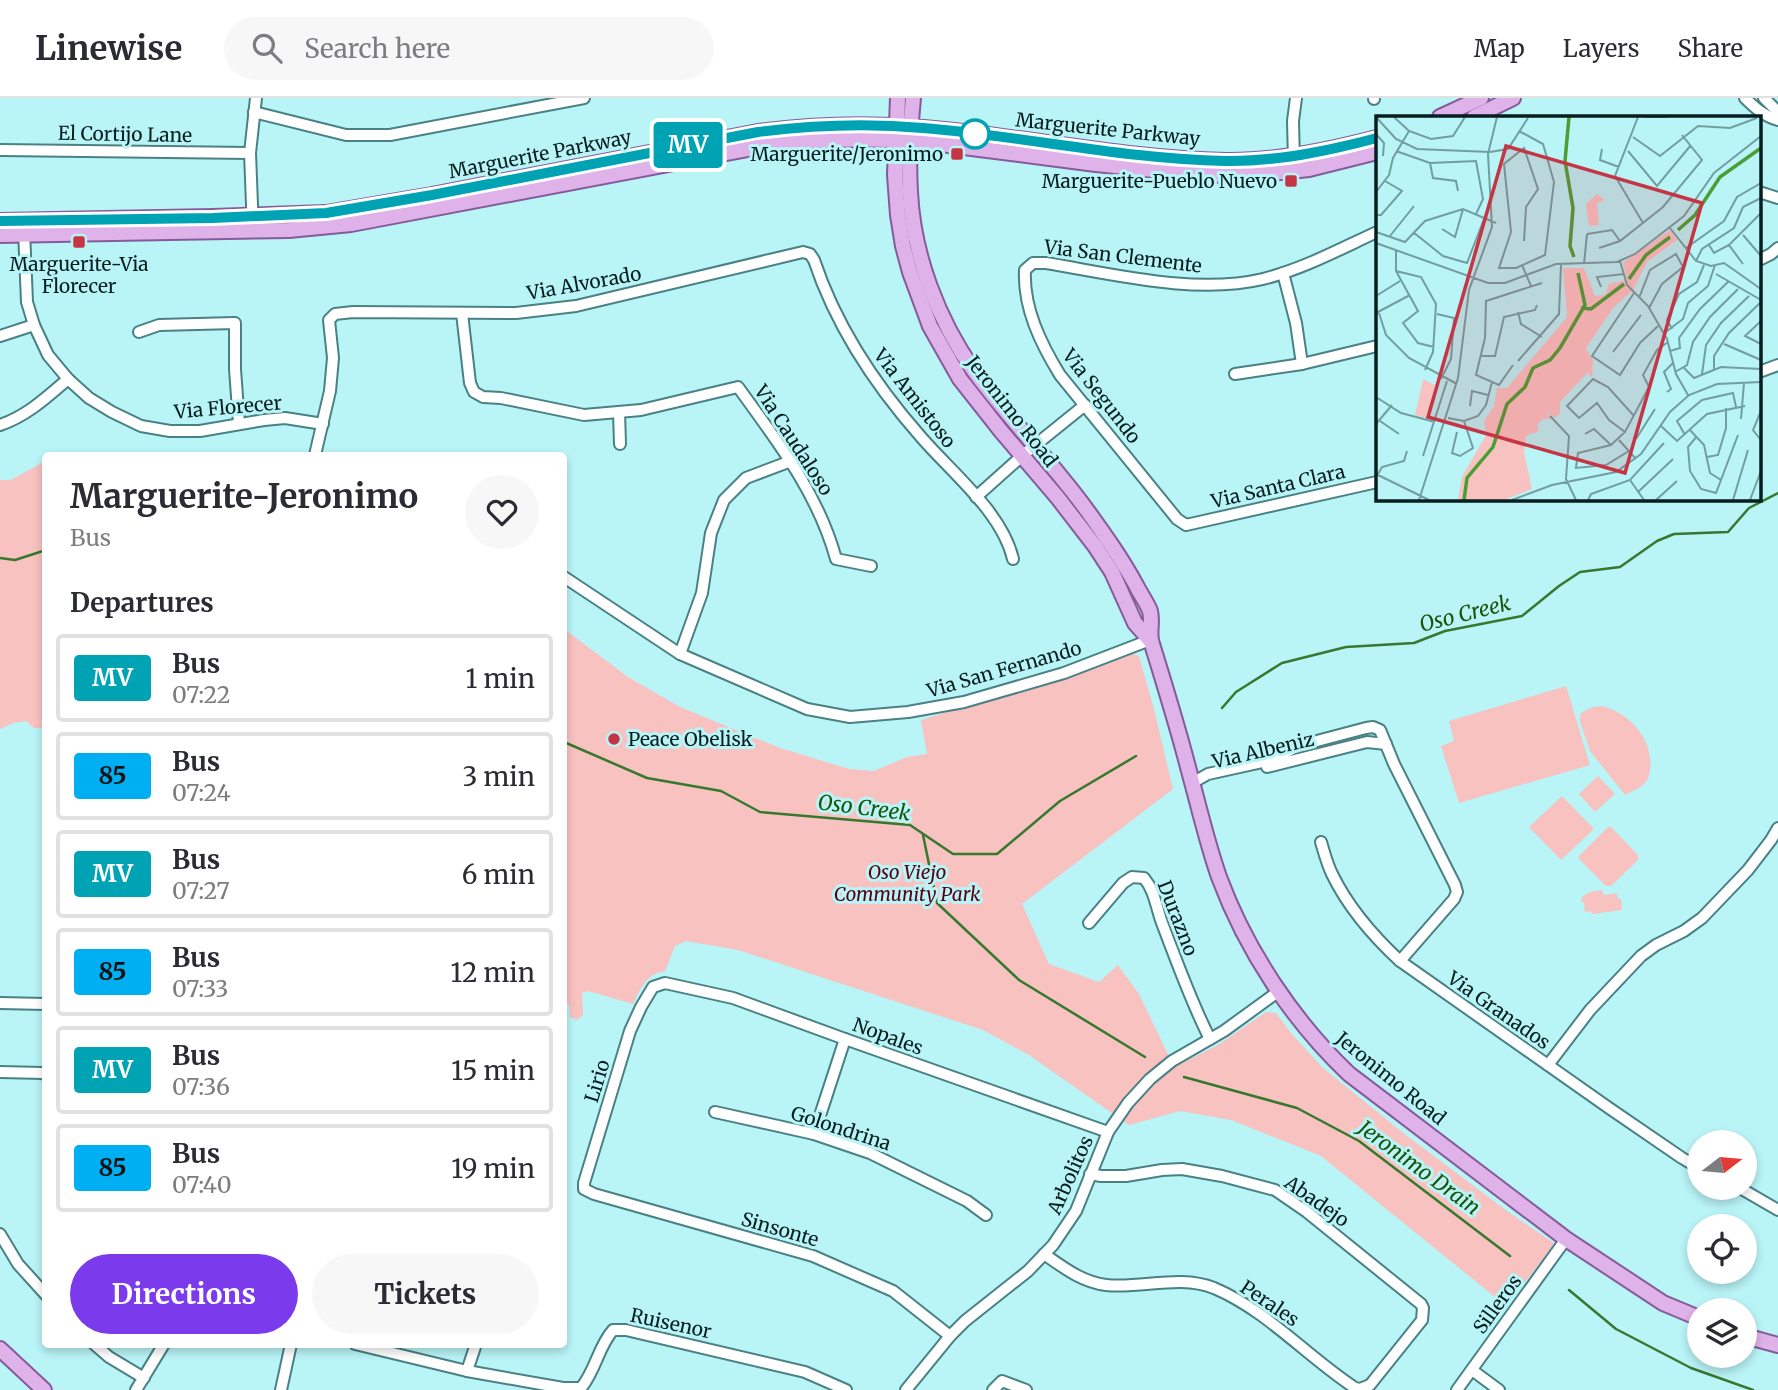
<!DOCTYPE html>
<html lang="en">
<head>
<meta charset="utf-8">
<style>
	:root { --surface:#fff; --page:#f7f7f7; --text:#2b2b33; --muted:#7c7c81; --line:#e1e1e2; --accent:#7c3aed }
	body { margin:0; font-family:Merriweather,serif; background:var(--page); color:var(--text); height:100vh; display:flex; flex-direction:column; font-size:26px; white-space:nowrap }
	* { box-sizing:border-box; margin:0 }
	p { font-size:23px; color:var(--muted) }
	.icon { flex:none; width:38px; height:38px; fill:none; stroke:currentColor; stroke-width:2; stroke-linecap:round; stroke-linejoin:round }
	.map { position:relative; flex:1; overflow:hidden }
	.sheet { position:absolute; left:42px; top:354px; width:525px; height:896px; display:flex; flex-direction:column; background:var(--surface); border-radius:7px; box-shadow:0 4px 10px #0003 }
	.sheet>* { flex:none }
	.badge { padding:0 14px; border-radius:5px; font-size:24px; line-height:46px }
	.needle { width:46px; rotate:74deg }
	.controls { position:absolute; left:1687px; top:1032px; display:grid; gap:14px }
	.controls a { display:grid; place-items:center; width:70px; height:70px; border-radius:50%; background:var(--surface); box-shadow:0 4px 10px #0003; font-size:35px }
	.map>.badge { position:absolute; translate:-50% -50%; box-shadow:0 0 0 4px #fff }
	h2 { padding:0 28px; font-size:26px; line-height:63px }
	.round { display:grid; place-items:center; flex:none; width:74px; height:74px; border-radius:37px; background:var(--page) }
	.head { display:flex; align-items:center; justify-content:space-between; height:119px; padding:0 28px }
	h1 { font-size:33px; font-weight:700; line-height:52px }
	.primary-button { display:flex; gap:14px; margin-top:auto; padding:14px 28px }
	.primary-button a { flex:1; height:80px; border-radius:42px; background:var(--accent); color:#fff; font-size:28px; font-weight:700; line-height:80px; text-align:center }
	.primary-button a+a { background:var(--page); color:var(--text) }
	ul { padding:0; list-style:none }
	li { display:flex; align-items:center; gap:21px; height:88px; margin:0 14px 10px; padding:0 14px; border:4px solid var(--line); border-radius:7px }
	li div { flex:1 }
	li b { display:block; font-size:26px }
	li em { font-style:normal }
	li .badge { min-width:77px; font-weight:700; text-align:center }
	header { display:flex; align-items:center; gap:42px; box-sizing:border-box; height:98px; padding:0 35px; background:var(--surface); border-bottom:2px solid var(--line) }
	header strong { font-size:33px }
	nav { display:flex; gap:38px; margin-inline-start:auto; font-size:24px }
	.search { width:490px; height:63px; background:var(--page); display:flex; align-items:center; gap:18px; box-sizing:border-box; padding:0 24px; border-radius:38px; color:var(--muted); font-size:26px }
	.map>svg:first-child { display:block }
	.green { fill:#f8c2c0 }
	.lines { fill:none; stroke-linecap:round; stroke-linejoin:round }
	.stream { stroke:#35782e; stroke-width:2.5 }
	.minor-casing { stroke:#498184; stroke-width:14 }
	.major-casing { stroke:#855c99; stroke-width:18 }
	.minor { stroke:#fff; stroke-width:10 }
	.major { stroke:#dfb2e9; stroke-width:14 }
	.line-casing { stroke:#fff; stroke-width:16 }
	.line { stroke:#00a3b4; stroke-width:10 }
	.stop-dot { fill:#fff; stroke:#00a3b4; stroke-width:3.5 }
	.poi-dot { fill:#c53544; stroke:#b9f4f7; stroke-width:2.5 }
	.labels { text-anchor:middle; stroke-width:6; stroke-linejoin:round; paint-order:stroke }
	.street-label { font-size:19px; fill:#071e20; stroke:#b9f4f7 }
	.poi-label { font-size:19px; fill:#071e20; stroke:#b9f4f7; text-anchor:end }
	.park-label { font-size:19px; font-style:italic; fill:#580011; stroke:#b9f4f7 }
	.water-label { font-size:21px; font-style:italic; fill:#1a530a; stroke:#b9f4f7 }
	.inset-river { fill:none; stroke:#499f34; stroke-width:3.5 }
	.inset-road { fill:none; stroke:#729ea1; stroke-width:2 }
	.view { fill:#c53544; fill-opacity:0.15; stroke:#c53544; stroke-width:3.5 }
	.inset-edge { fill:none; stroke:#071e20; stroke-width:3.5 }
</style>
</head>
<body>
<header>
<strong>Linewise</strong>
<div class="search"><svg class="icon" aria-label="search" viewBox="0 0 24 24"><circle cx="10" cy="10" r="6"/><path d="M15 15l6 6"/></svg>Search here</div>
<nav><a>Map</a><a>Layers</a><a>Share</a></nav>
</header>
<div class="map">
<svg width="1778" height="1292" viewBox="0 0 1778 1292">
	<rect width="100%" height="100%" fill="#b9f4f7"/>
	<g class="green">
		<polygon points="45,363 45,630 34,630 26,623 13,625 0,631 0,382 11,382"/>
		<path d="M 564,531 L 628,579 L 680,609 L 780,650 L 849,671 L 874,673 L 907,659 L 927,656 L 921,622 L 1056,582 L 1133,556 L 1139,558 L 1154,611 L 1173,691 L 1022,806 L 1049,866 L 1099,884 L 1118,867 L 1139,896 L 1174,969 L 1218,947 L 1266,914 L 1276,915 L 1291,935 L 1323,970 L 1402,1034 L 1507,1113 L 1555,1146 L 1506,1208 L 1321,1058 L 1231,1022 L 1180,1013 L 1129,1027 L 1029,957 L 983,932 L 738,852 L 686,843 L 675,848 L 665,873 C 646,876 641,890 633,906 L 588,893 L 582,895 L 583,917 L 577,922 L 570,919 L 569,907 L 564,904 Z"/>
		<polygon points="1566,588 1590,667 1459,705 1441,648 1454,643 1449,623"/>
		<path d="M 1602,608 C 1630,615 1654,642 1650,672 C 1649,675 1649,680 1647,682 C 1643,690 1632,693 1625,697 L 1590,653 L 1580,624 L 1580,617 L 1582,614 L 1593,609 Z"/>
		<polygon points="1598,678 1615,696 1595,714 1579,696"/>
		<polygon points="1562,698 1594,731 1561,762 1529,729"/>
		<polygon points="1608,729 1611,729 1638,757 1638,762 1611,788 1606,788 1578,760 1580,757"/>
		<polygon points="1602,792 1604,797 1617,795 1618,801 1621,801 1622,812 1592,816 1591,813 1585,814 1584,804 1581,804 1582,799 1590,794"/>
	</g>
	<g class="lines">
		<g class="stream">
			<polyline points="0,460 15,462 46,452"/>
			<polyline points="1222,610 1236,594 1282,565 1346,549 1414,545 1445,533 1522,518 1559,488 1580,474 1620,469 1657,443 1674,436 1728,434 1749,410 1778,395"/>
			<polyline points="564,644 647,680 721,693 760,714 910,727 953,756 997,756 1060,703 1136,658"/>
			<polyline points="923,737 937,805 1019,882 1145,959"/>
			<polyline points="1184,979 1297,1010 1359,1043 1510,1158"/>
			<polyline points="1569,1192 1616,1231 1691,1270 1753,1292"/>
		</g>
		<g class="minor-casing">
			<g id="minor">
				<polyline points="1374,0 1374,1"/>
				<path d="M 1745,0 C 1755,10 1764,18 1778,22"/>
				<polyline points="1764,0 1778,14"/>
				<polyline points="254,14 346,37 390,37 584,0"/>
				<polyline points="0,52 250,55"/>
				<polyline points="1294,64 1293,23 1296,0"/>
				<polyline points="1759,94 1778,100"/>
				<polyline points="24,132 27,204 34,227 48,257 68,281 89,300 112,314 141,328 170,333 200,333 264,322 285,320 323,326"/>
				<polyline points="253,133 250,55 256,0"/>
				<path d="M 1377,134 C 1340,151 1303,171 1263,181 C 1196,197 1113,176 1046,165 L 1033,165 L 1025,172 C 1023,210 1041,246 1060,277 L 1177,421 L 1186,427 L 1377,384"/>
				<polyline points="1759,162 1771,156 1778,150"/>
				<polyline points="1283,175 1296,225 1302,266"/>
				<path d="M 462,215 L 470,285 L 474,294 L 483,299 L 501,300 L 584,317 L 641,312 L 738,289 C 777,343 818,395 836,461 L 871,468"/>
				<polyline points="139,234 159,227 235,225 235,271 239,326"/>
				<polyline points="0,238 34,227"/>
				<polyline points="1759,274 1778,267"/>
				<polyline points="1235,276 1302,266 1377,248"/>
				<polyline points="619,314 620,346"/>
				<path d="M 0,327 C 27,318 47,299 68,281"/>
				<path d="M 315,357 L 330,293 L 333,260 L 329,222 L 335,216 L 353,214 L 516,215 L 576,208 L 803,154 L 810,156 L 814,162 C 836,228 876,288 921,339 C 952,375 1002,414 1013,461"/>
				<polyline points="976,399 1023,357 1085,307"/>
				<polyline points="564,479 680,556 807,611 850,619 908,614 964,604 1064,575 1150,542"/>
				<polyline points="680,556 702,495 711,435 724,402 746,380 791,363"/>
				<polyline points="1267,669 1367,644 1386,646"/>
				<polyline points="1192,685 1208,676 1271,662 1298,648 1366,630 1373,629 1380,632 1394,666 1455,787 1457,794 1454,801 1400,863"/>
				<path d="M 1321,744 C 1324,754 1327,766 1332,776 C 1348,809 1373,838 1400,863 L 1609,1010 L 1682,1060 L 1699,1070"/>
				<path d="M 1089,825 L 1123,785 L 1132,779 L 1144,780 C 1155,793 1156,809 1162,825 C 1177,864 1191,904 1210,941"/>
				<polyline points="0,905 46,906"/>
				<polyline points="1548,967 1590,912 1641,858 1656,847 1684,833 1702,820 1748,772 1771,742 1778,730"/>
				<polyline points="0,974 43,975 46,977"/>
				<polyline points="715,1014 814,1036 870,1055 967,1103 986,1117"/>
				<polyline points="814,1036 845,941"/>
				<polyline points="1740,1090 1778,1112"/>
				<polyline points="0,1136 18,1166 46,1197"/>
				<path d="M 1044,1156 C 1064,1170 1082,1184 1106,1187 C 1142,1191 1179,1176 1214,1190 C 1268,1213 1306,1258 1355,1290 L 1360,1291 L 1370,1287 L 1422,1222 L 1423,1210 L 1421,1206 L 1307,1114 L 1275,1092 L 1222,1078 L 1182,1071 L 1162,1072 L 1126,1078 L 1101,1078 L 1090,1076"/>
				<polyline points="950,1238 893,1193 813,1158 594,1096 584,1091 584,1085 630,933 641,909 653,889 665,885 733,900 845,941 1108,1034"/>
				<polyline points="94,1246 109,1259 144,1280"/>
				<path d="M 355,1246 L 467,1273 L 563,1290 L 581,1290 C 596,1272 598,1249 613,1232 L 626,1232 L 805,1274 L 846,1292"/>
				<polyline points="1472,1272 1499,1292"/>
				<polyline points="467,1273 476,1246"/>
				<polyline points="136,1292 164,1246"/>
				<polyline points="281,1292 291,1246"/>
				<polyline points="906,1292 950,1238 965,1223 1028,1173 1053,1147 1076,1113 1108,1034 1128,1005 1150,981 1172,963 1224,933 1279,893"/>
				<polyline points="993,1292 1002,1283 1026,1292"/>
				<polyline points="1457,1292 1566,1141"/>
			</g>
		</g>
		<g class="major-casing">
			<g id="major">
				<polyline points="898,0 895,77 898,117 903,148 910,174 930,228 960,281 1001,333 1058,400 1095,448 1112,474 1135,525 1150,542"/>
				<path d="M 913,0 C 910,31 908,62 910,94 C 913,157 938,222 974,273 C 1009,321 1051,363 1086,411 C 1104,436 1122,461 1137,489 C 1141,497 1147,505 1150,513 C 1153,524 1148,536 1152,546 C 1165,588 1178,630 1189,673 C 1199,709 1207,745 1219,779 C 1246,852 1293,923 1349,976 L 1566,1141 L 1663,1205 L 1699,1220"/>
				<polyline points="1440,19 1481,0"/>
				<polyline points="1474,19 1513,0"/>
				<path d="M 0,123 L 213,119 L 326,115 L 432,97 L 758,34 C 813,27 868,25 923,30 C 1024,38 1123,61 1225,63 C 1276,64 1328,53 1377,40"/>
				<path d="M 0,137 L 289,132 L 351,126 L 774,46 C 824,41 875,40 924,44 L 1096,66 L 1201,77 L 1262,76 L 1309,71 L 1377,54"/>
				<polyline points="1745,1238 1778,1247"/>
				<polyline points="0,1251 44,1292"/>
			</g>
		</g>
		<use href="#minor" class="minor"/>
		<use href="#major" class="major"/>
	</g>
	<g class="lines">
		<g class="line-casing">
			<path id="line" d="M 0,123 L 213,120 L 326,115 L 432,97 L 758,34 C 813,27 868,25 923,30 C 1024,38 1123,61 1225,63 C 1276,64 1328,53 1377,40"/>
		</g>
		<use href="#line" class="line"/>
	</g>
	<circle class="stop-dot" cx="975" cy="36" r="14"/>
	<g class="poi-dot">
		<rect x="950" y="49" width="14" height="14" rx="3.5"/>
		<rect x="1284" y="76" width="14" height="14" rx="3.5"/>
		<rect x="72" y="137" width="14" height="14" rx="3.5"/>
		<circle cx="614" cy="641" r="7"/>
	</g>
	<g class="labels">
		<g class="street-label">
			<text transform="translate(1108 31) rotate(6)" y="7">Marguerite Parkway</text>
			<text transform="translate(125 36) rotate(1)" y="7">El Cortijo Lane</text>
			<text transform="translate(540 56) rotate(-11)" y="7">Marguerite Parkway</text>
			<text transform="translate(1123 158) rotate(7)" y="7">Via San Clemente</text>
			<text transform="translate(584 185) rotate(-10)" y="7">Via Alvorado</text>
			<text transform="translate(1102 298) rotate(52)" y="7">Via Segundo</text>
			<text transform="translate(915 300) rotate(52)" y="7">Via Amistoso</text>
			<text transform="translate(228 309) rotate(-5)" y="7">Via Florecer</text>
			<text transform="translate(1012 313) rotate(52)" y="7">Jeronimo Road</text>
			<text transform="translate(794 342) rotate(57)" y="7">Via Caudaloso</text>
			<text transform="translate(1278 388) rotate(-13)" y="7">Via Santa Clara</text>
			<text transform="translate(1004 571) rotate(-16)" y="7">Via San Fernando</text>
			<text transform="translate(1263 652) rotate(-13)" y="7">Via Albeniz</text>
			<text transform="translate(1178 820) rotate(69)" y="7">Durazno</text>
			<text transform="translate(1499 912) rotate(35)" y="7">Via Granados</text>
			<text transform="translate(888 938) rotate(20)" y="7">Nopales</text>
			<text transform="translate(1391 980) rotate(39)" y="7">Jeronimo Road</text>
			<text transform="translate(597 983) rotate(-73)" y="7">Lirio</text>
			<text transform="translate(841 1030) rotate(18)" y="7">Golondrina</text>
			<text transform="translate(1070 1077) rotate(-66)" y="7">Arbolitos</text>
			<text transform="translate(1317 1103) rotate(35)" y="7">Abadejo</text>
			<text transform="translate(780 1131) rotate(16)" y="7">Sinsonte</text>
			<text transform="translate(1270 1205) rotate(34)" y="7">Perales</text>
			<text transform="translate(1497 1206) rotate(-54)" y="7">Silleros</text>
			<text transform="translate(671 1225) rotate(12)" y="7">Ruisenor</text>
		</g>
		<g class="poi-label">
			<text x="943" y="63">Marguerite/Jeronimo</text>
			<text x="1277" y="90">Marguerite-Pueblo Nuevo</text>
			<text x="79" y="173" text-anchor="middle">Marguerite-Via<tspan x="79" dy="22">Florecer</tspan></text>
			<text x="628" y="648" text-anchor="start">Peace Obelisk</text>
		</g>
		<g class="park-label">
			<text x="907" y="781">Oso Viejo<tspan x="907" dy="22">Community Park</tspan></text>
		</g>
		<g class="water-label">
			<text transform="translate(1465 516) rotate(-14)" y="7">Oso Creek</text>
			<text transform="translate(864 710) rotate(7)" y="7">Oso Creek</text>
			<text transform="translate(1419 1070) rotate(36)" y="7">Jeronimo Drain</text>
		</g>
	</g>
	<g transform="translate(1376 18)">
		<rect width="385" height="385" fill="#b9f4f7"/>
		<path d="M 221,78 L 229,84 L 221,87 L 223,109 L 213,110 L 210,88 ZM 294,114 L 301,124 L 271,146 L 257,174 L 237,192 L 214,226 L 210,233 L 217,244 L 216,261 L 211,257 L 184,286 L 184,297 L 179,302 L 172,297 L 174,303 L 167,303 L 161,309 L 163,315 L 150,320 L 148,336 L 156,373 L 128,384 L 82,384 L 86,361 L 110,319 L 108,305 L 118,290 L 121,272 L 131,272 L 191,201 L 187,152 L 208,152 L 219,180 L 229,179 L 233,168 L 251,164 L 247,147 ZM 47,263 L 59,269 L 50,302 L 39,299 Z" fill="#f8c2c0"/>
		<path class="inset-river" d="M 193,1 L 189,45 L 197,92 L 194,130 L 198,141M 302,114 L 319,99 L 344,61 L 385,32M 253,163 L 270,139 L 294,121M 205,192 L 215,193 L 248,168M 88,384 L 91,362 L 117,331 L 131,288 L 149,271 L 157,252 L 174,244 L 184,232 L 209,189 L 202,157"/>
		<path class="inset-road" d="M 0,1 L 20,23 L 41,33 L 114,36M 18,1 L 33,15 L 55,23 L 77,20 L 89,1M 262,1 L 239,60 L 267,107M 268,1 L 292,1M 143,15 L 167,28 L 178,66 L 169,139 L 140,152 L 123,152 L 135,116 L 128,48 L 148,32 L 162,73 L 150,91 L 148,125M 0,18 L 8,27 L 7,40M 257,21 L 284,40 L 322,10 L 354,12 L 381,2M 226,33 L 224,44 L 243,51M 20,35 L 54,47 L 100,45 L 107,83 L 100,98M 252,35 L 281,70 L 315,29M 114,36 L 132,33 L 152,2M 54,47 L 57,62 L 80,65 L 82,75M 0,76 L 13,59 L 17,42 L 33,15M 0,99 L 5,99 L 26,75 L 9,65M 294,112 L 320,145 L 335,150 L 348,147 L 385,173M 66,113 L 79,121 L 87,93M 0,116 L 29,126 L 49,105 L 87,93 L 120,107M 37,116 L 67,140 L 91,147 L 108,103M 211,118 L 236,114 L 244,125M 367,119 L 385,140M 14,120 L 38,90M 0,127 L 112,167 L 129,167 L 180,148 L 241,146 L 259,138 L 308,100 L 338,57 L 385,20M 333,129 L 338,137 L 353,129 L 385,97M 353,129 L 367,148M 223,132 L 244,125 L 287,91 L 326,44 L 306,19M 310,132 L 348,105 L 361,81 L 385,67M 20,135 L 20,155 L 42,195 L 27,207 L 42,227 L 58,231M 244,145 L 251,169 L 272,190 L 291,223 L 300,258 L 312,279M 320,145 L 326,133 L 358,112 L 367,91 L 385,82M 208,148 L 211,118M 146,149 L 155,170M 20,155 L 45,161 L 60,188 L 57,236 L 49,254M 340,158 L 385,184M 225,171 L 221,161 L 248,158M 258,177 L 216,240 L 244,259 L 264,227 L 282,210M 0,180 L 24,165M 263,182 L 274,154 L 300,138 L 307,151 L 286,168 L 273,192M 142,196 L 145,208 L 166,221M 0,197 L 34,179M 3,197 L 10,219 L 33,242 L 81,268M 61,198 L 78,202 L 75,243 L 65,263M 385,205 L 369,220 L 385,228M 296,213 L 291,204 L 303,178 L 321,166 L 328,149M 287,218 L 307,203 L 312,187 L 332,170 L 339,149M 348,228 L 385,244M 294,235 L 304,232 L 303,222 L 324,193 L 353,165M 237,236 L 265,199M 105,240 L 119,240 L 128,201 L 159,194 L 161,189M 142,245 L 183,198 L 185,149M 137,249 L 123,269 L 100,259 L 109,222 L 110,185 L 166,167M 308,252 L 318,262 L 345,251 L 385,253M 338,253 L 338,240 L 353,217 L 385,186M 299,256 L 311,249 L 317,226 L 334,201 L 362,173M 326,258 L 330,229 L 345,207 L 373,180M 291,276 L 295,273 L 288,256 L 297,247M 0,281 L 25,297 L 59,306M 94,290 L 96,275 L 112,279M 385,295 L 377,314 L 385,324M 174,300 L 193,320 L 190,363 L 200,384M 72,302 L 88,305 L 102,300 L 110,289 L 116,266M 365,303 L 368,267M 4,305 L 23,318M 0,308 L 16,289M 285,310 L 301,325 L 331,298 L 369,290M 314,314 L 328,329 L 334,357 L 345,364M 81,316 L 76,337 L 84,340 L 97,332 L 88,305M 249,316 L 233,304 L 221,287 L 203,302 L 191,290 L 217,263 L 232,271 L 258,300M 209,318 L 218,313 L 235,329M 309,319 L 301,305 L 326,284 L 357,277 L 360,291M 321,320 L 312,331 L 314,355 L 325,373 L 340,377 L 362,319M 260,323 L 279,293M 243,324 L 260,343M 253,335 L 230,349 L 200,352 L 202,337 L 235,329 L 249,316 L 273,271 L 267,259 L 281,234 L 292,226M 47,340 L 71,265M 331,341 L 342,339 L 350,312 L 350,292M 0,358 L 53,384M 1,360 L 6,351 L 28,345 L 31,335M 254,364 L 268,384M 262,376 L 297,343M 43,384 L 82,262 L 93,174 L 116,111 L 112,38 L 121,1M 136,384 L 176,369 L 240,356 L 265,338 L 294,296 L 313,279 L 341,268 L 385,266M 212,384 L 215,378 L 254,364 L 288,327M 280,384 L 301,365M 357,384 L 372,334M 374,384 L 385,355"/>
		<path class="view" d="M 130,30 L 326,87 L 249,357 L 52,301 Z"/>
		<rect width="385" height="385" class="inset-edge"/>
	</g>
</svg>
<div class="controls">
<a><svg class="needle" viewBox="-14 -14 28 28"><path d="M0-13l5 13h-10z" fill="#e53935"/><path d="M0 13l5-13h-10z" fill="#7c7c81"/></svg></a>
<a><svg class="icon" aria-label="locate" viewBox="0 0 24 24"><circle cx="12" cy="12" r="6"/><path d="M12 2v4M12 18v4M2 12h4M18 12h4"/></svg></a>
<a><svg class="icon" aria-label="layers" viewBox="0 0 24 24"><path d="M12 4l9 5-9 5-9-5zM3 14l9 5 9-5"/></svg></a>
</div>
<b class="badge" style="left:688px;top:47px;background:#00a3b4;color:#fff">MV</b>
<section class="sheet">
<div class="head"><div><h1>Marguerite-Jeronimo</h1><p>Bus</p></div><a class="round"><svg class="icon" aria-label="heart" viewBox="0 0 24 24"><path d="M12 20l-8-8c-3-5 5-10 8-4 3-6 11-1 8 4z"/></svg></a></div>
<h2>Departures</h2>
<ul>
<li><span class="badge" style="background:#00a3b4;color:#fff">MV</span><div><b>Bus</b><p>07:22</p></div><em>1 min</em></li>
<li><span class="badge" style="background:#00aff2;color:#111">85</span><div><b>Bus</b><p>07:24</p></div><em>3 min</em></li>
<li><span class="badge" style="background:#00a3b4;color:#fff">MV</span><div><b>Bus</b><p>07:27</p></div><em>6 min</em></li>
<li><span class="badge" style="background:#00aff2;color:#111">85</span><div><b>Bus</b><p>07:33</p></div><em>12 min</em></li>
<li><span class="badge" style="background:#00a3b4;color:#fff">MV</span><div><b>Bus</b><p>07:36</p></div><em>15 min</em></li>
<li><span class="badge" style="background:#00aff2;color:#111">85</span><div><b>Bus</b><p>07:40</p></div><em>19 min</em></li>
</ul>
<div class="primary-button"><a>Directions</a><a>Tickets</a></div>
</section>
</div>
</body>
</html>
